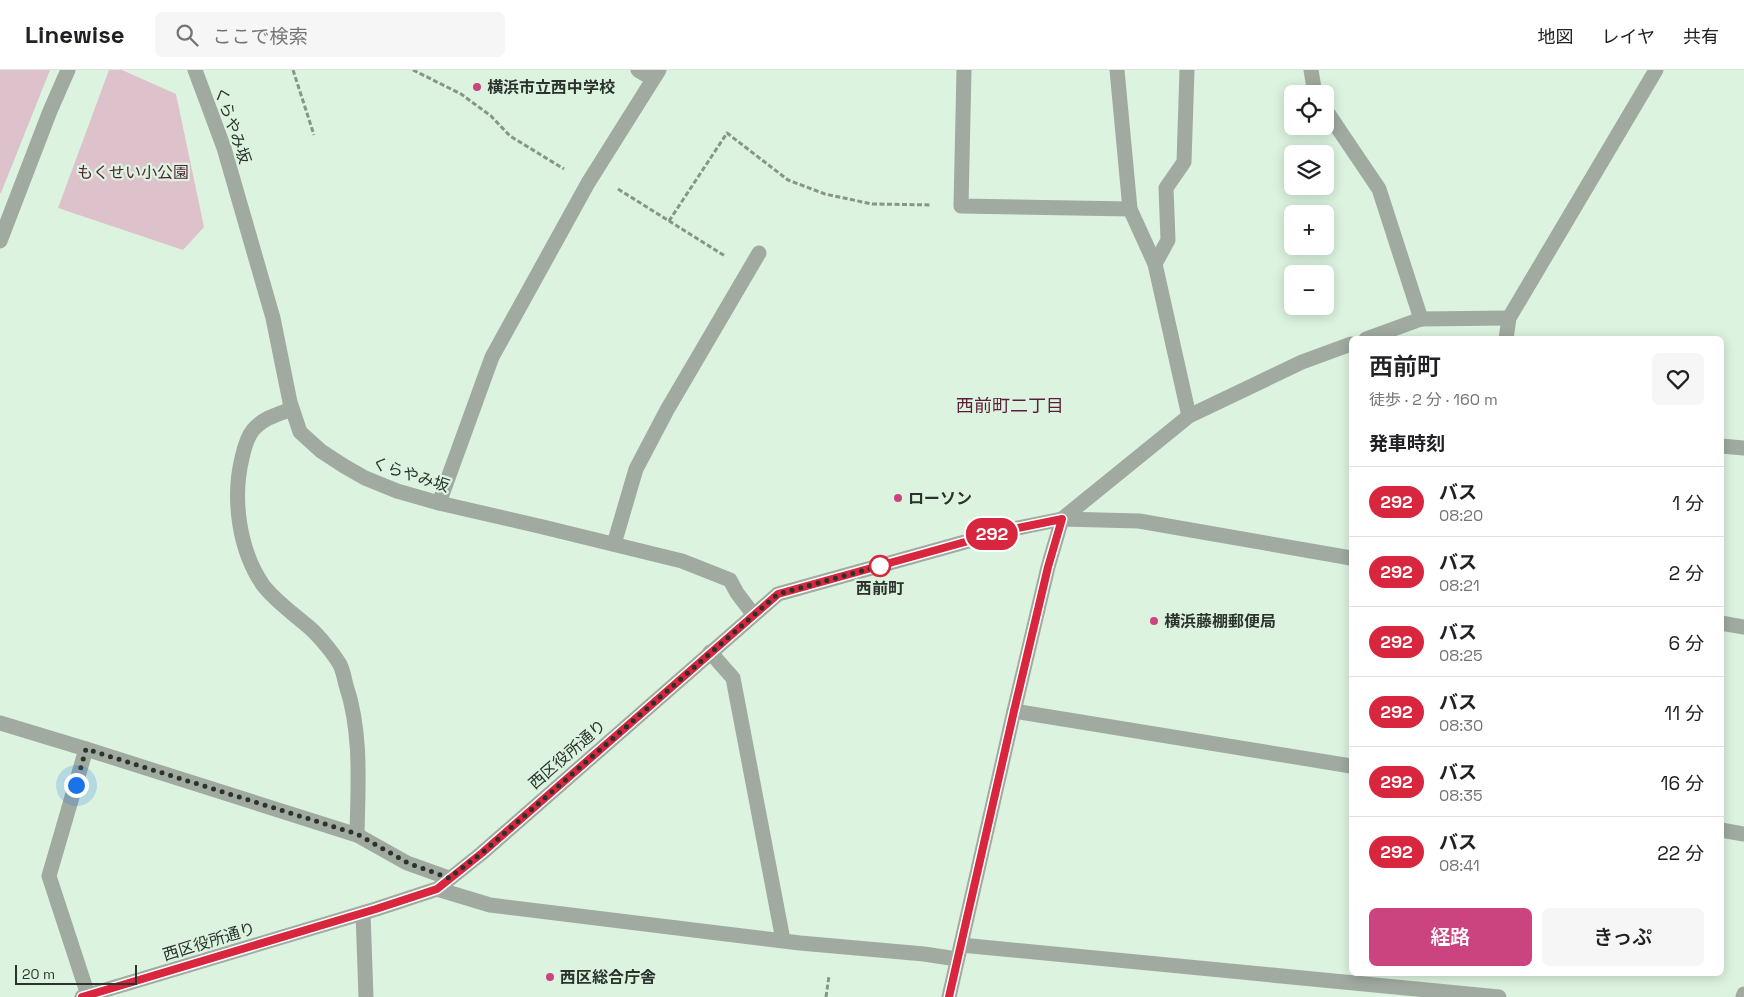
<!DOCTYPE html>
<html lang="ja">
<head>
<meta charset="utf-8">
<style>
	:root { --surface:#fff; --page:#f6f6f6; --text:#202124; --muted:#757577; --line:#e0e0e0; --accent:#cb437f }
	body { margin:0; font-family:"Space Grotesk","Noto Sans JP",sans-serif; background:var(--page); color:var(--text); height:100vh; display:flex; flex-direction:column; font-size:19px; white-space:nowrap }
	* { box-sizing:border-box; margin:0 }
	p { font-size:16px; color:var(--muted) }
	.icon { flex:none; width:28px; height:28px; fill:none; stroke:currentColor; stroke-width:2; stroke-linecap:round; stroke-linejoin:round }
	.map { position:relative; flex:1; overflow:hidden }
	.side { position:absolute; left:1349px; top:266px; width:375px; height:640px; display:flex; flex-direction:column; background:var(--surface); border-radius:8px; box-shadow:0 2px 12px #0003 }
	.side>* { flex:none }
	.badge { padding:0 10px; border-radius:16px; font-size:18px; line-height:32px }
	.fabs { position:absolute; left:1284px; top:15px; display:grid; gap:10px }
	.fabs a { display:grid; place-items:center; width:50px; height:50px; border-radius:8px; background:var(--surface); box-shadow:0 2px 12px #0003; font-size:25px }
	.scale { position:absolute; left:15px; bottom:12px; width:122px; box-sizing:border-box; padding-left:5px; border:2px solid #2b332c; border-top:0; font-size:14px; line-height:18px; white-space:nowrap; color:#2b332c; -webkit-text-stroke:4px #dcf3df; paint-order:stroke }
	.you { position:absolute; width:25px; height:25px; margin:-12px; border:4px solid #fff; border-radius:50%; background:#1a73e8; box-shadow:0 0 0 8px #1a73e833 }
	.map>.badge { position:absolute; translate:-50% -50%; box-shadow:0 0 0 2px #fff }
	h2 { padding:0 20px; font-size:19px; line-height:45px }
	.round { display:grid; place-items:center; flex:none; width:52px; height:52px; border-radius:8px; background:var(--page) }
	.summary { display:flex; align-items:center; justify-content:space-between; height:85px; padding:0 20px }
	h1 { font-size:24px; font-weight:600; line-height:38px }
	.cta { display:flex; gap:10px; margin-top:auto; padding:10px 20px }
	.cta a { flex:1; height:58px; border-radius:8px; background:var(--accent); color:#fff; font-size:20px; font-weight:600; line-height:58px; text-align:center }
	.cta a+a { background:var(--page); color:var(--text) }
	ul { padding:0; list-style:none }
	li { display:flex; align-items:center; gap:15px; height:70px; padding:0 20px; border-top:1px solid var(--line) }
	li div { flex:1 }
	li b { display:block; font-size:19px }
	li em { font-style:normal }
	li .badge { min-width:55px; font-weight:700; text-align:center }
	header { display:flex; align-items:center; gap:30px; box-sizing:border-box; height:70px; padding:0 25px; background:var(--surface); border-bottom:1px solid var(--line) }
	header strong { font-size:24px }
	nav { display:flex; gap:28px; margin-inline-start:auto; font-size:18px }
	.search { width:350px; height:45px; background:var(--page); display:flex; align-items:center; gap:12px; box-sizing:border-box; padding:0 18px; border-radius:8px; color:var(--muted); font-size:19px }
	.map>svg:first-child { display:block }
	.green { fill:#dec2cb }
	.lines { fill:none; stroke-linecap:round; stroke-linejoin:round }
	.path { stroke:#869688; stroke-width:3; stroke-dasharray:5 2.5; stroke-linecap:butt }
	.minor { stroke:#a0aaa1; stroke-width:15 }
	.line-casing { stroke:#fff; stroke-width:11 }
	.line { stroke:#d7263d; stroke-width:8 }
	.walk { stroke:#2b332c; stroke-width:5; stroke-dasharray:0 9 }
	.poi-dot { fill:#cb437f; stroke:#dcf3df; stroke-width:2 }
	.stop-dot { fill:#fff; stroke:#d7263d; stroke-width:2.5 }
	.labels { text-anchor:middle; stroke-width:4.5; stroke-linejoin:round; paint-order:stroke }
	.poi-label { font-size:16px; font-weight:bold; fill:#2b332c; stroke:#dcf3df; text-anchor:start }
	.street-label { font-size:16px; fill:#2b332c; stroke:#dcf3df }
	.park-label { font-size:16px; fill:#531f34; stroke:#dcf3df }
	.stop-label { font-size:16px; font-weight:bold; fill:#2b332c; stroke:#dcf3df }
	.neighbourhood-label { font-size:18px; fill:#5e1d39; stroke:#dcf3df }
</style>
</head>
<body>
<header>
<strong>Linewise</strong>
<div class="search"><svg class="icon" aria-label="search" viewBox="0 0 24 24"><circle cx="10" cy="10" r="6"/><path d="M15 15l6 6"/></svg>ここで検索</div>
<nav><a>地図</a><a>レイヤ</a><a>共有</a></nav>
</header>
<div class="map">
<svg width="1744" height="927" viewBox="0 0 1744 927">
	<rect width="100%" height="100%" fill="#dcf3df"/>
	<g class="green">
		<polygon points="0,0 50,0 1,123 0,123"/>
		<polygon points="109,0 122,0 176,24 204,157 183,180 58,138"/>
	</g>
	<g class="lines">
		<g class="path">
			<polyline points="293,0 314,65"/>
			<polyline points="413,0 461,24 491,46 510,66 564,99"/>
			<polyline points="618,119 725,186"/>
			<polyline points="669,151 727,63 788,110 825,124 872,134 932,135"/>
			<polyline points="826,927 829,906"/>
		</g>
		<g class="minor">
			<polyline points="195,0 224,78 273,248 290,332 300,362 321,381 344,396 365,408 397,421 439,433 543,457 682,491 730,510 737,523 753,544"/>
			<polyline points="638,0 653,9"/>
			<polyline points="964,0 961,136 1130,139"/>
			<polyline points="1117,0 1130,139 1155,194 1189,346"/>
			<polyline points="1311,0 1315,24"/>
			<polyline points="1325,39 1379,119 1421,249"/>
			<polyline points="0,171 50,41 68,0"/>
			<polyline points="1155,194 1168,170 1166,118 1184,92 1187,0"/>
			<polyline points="1366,269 1421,249 1509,248"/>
			<polyline points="1506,269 1509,248 1656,0"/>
			<path d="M 292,339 C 278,344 263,348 253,360 C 247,367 244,379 242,388 C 232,429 239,480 263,515 C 276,532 294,544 310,558 C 319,566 333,583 339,593 C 343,599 344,608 346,615 C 362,663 358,714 357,765"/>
			<polyline points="1721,376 1744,378"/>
			<polyline points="439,433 492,287 588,113 659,0"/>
			<polyline points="614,474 636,399 667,340 759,183"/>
			<polyline points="1721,553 1744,557"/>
			<polyline points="710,582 733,608 783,870"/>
			<polyline points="1014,641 1351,696"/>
			<polyline points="0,653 86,679 357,765 407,793 449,808"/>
			<polyline points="86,679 49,806 88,925"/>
			<polyline points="1721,760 1744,764"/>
			<polyline points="437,819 490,835 800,873 924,884 957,889"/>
			<polyline points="363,843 366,927"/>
			<polyline points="961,875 1499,927"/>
			<polyline points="82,927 376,839 437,819 482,783 778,524 1008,460 1062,449 1139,451 1351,488"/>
			<polyline points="949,927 1014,641 1048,497 1062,449 1189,346 1302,292 1351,274"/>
			<polyline points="1743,927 1744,924"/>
		</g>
	</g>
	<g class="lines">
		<g class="line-casing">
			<polyline id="line" points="82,927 376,839 437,819 482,783 778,524 1008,460 1062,449 1048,497 1014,641 949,927"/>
		</g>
		<use href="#line" class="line"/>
		<polyline class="walk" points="76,715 86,679 357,764 408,793 449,808 482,783 778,524 880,496"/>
	</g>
	<g class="poi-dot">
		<circle cx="477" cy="17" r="5"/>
		<circle cx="898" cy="428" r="5"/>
		<circle cx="1154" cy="551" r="5"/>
		<circle cx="550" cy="907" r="5"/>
	</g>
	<circle class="stop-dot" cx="880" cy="496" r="10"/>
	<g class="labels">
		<g class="poi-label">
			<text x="487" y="23">横浜市立西中学校</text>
			<text x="908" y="434">ローソン</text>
			<text x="1164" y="557">横浜藤棚郵便局</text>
			<text x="560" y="913">西区総合庁舎</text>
		</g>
		<g class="street-label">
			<text transform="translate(233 55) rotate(71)" y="6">くらやみ坂</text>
			<text transform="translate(411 404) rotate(18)" y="6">くらやみ坂</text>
			<text transform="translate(567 684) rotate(-41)" y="6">西区役所通り</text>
			<text transform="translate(209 871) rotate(-17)" y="6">西区役所通り</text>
		</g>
		<g class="park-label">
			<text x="133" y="108">もくせい小公園</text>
		</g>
		<g class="stop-label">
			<text x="880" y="524">西前町</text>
		</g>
		<g class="neighbourhood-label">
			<text x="1010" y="342">西前町二丁目</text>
		</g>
	</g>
</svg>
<div class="fabs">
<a><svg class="icon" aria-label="locate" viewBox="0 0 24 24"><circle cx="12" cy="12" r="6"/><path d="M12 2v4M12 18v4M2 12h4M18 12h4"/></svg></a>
<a><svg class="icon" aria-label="layers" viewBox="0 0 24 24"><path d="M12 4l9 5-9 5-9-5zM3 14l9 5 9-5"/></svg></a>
<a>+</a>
<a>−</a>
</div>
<div class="scale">20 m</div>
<div class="you" style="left:76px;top:715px"></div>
<b class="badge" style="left:992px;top:464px;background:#d7263d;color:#fff">292</b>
<section class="side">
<div class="summary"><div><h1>西前町</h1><p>徒歩 · 2 分 · 160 m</p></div><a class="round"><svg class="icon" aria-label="heart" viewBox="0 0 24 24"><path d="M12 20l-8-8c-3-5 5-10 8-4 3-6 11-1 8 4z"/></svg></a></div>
<h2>発車時刻</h2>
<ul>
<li><span class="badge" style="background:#d7263d;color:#fff">292</span><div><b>バス</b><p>08:20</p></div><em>1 分</em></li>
<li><span class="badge" style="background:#d7263d;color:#fff">292</span><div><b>バス</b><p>08:21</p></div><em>2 分</em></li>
<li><span class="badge" style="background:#d7263d;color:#fff">292</span><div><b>バス</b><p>08:25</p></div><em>6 分</em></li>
<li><span class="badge" style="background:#d7263d;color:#fff">292</span><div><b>バス</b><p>08:30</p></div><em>11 分</em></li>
<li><span class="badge" style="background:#d7263d;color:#fff">292</span><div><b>バス</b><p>08:35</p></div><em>16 分</em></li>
<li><span class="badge" style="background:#d7263d;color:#fff">292</span><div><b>バス</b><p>08:41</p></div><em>22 分</em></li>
</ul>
<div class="cta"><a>経路</a><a>きっぷ</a></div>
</section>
</div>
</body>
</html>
